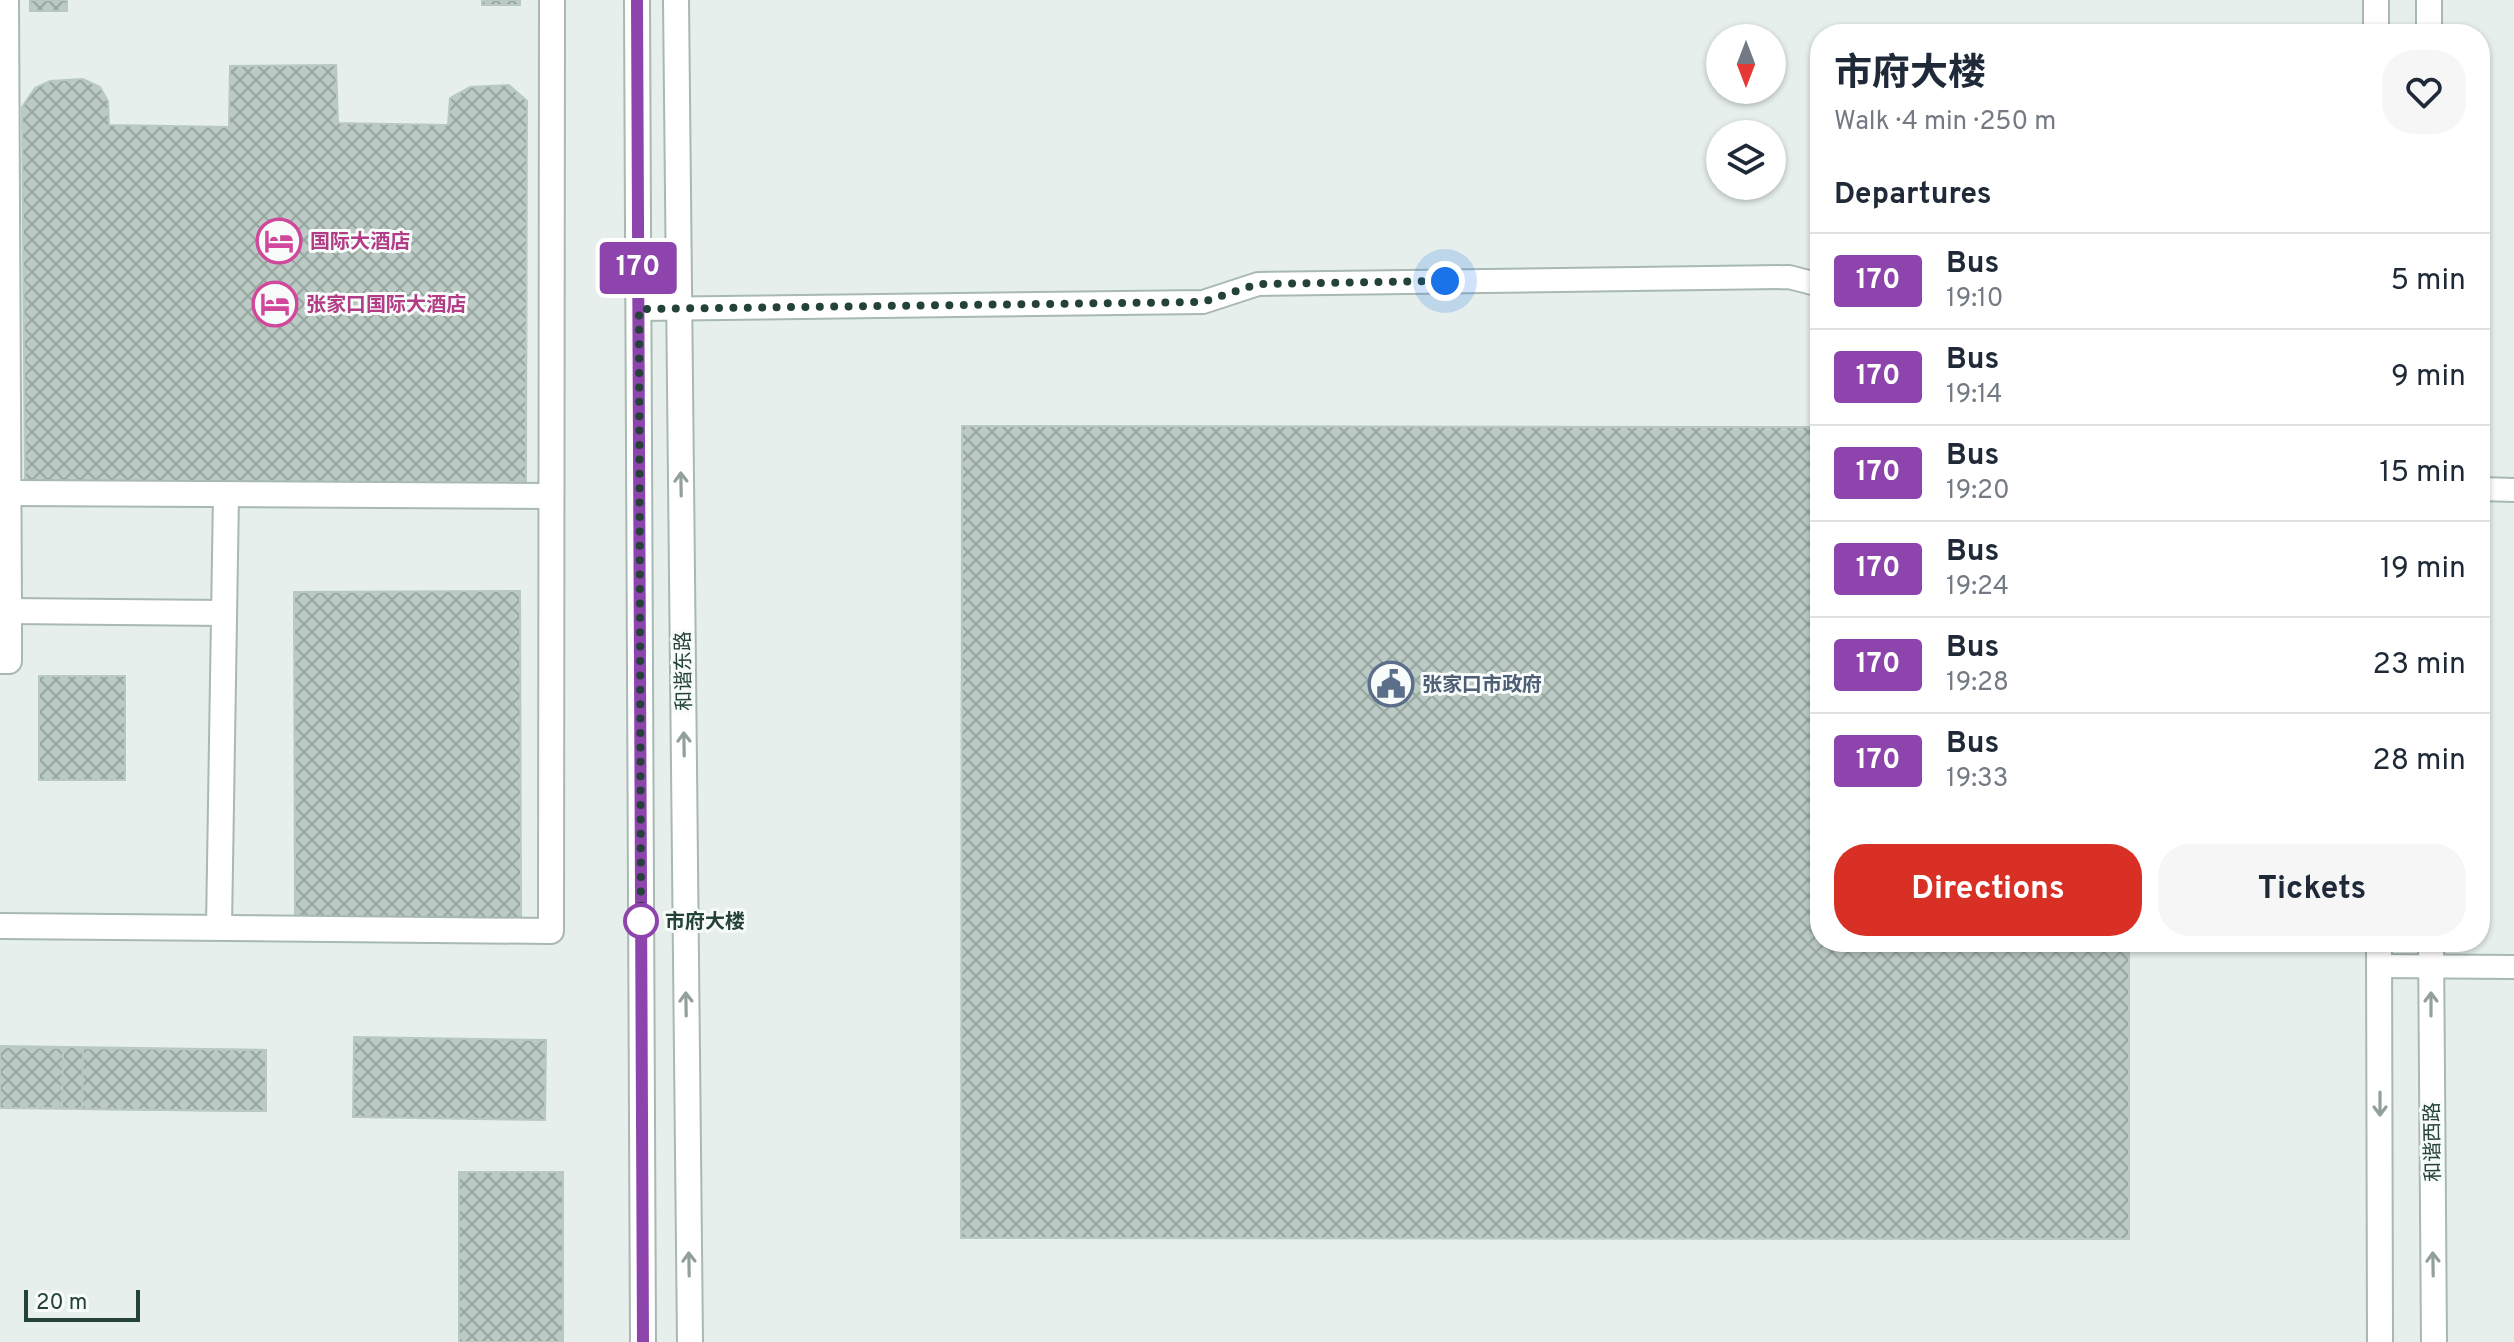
<!DOCTYPE html>
<html lang="en">
<head>
<meta charset="utf-8">
<style>
	:root { --surface:#fff; --page:#f6f6f7; --text:#1f2937; --muted:#747a83; --line:#e0e1e3; --accent:#d93025 }
	body { margin:0; font-family:Overpass,"Noto Sans SC",sans-serif; background:var(--page); color:var(--text); height:100vh; display:flex; flex-direction:column; font-size:30px; white-space:nowrap }
	* { box-sizing:border-box; margin:0 }
	p { font-size:26px; color:var(--muted) }
	.icon { flex:none; width:44px; height:44px; fill:none; stroke:currentColor; stroke-width:2; stroke-linecap:round; stroke-linejoin:round }
	.map { position:relative; flex:1; overflow:hidden }
	.sheet { position:absolute; left:1810px; top:24px; width:680px; height:928px; display:flex; flex-direction:column; background:var(--surface); border-radius:32px; box-shadow:0 2px 6px #0004 }
	.sheet>* { flex:none }
	.badge { padding:0 16px; border-radius:6px; font-size:28px; line-height:52px }
	.needle { width:52px; rotate:180deg }
	.tools { position:absolute; left:1706px; top:24px; display:grid; gap:16px }
	.tools a { display:grid; place-items:center; width:80px; height:80px; border-radius:50%; background:var(--surface); box-shadow:0 2px 6px #0004; font-size:40px }
	.scale { position:absolute; left:24px; bottom:20px; width:116px; box-sizing:border-box; padding-left:8px; border:4px solid #24423a; border-top:0; font-size:22px; line-height:28px; white-space:nowrap; color:#24423a; -webkit-text-stroke:6px #f7fbf9; paint-order:stroke }
	.you { position:absolute; width:40px; height:40px; margin:-20px; border:6px solid #fff; border-radius:50%; background:#1a73e8; box-shadow:0 0 0 12px #1a73e833 }
	.map>.badge { position:absolute; translate:-50% -50%; box-shadow:0 0 0 4px #fff }
	h2 { padding:0 24px; font-size:30px; line-height:72px }
	.round { display:grid; place-items:center; flex:none; width:84px; height:84px; border-radius:32px; background:var(--page) }
	.headline { display:flex; align-items:center; justify-content:space-between; height:136px; padding:0 24px }
	h1 { font-size:38px; font-weight:700; line-height:60px }
	.primary-button { display:flex; gap:16px; margin-top:auto; padding:16px 24px }
	.primary-button a { flex:1; height:92px; border-radius:32px; background:var(--accent); color:#fff; font-size:32px; font-weight:700; line-height:92px; text-align:center }
	.primary-button a+a { background:var(--page); color:var(--text) }
	ul { padding:0; list-style:none }
	li { display:flex; align-items:center; gap:24px; height:96px; padding:0 24px; border-top:2px solid var(--line) }
	li div { flex:1 }
	li b { display:block; font-size:30px }
	li em { font-style:normal }
	li .badge { min-width:88px; font-weight:700; text-align:center }
	.map>svg:first-child { display:block }
	.building { fill:url(#building-cross-hatch); stroke:#b8c9c2; stroke-width:2 }
	.lines { fill:none; stroke-linecap:round; stroke-linejoin:round }
	.service-casing { stroke:#a8b8b2; stroke-width:26 }
	.minor-casing { stroke:#a8b8b2; stroke-width:28 }
	.tertiary-casing { stroke:#a8b8b2; stroke-width:28 }
	.service { stroke:#fff; stroke-width:22 }
	.minor { stroke:#fff; stroke-width:24 }
	.tertiary { stroke:#fff; stroke-width:24 }
	.oneway { stroke:#92a09c }
	.line-casing { stroke:#fff; stroke-width:18 }
	.line { stroke:#8e44ad; stroke-width:12 }
	.walk { stroke:#24423a; stroke-width:8; stroke-dasharray:0 14.4 }
	.stop-dot { fill:#fff; stroke:#8e44ad; stroke-width:4 }
	.labels { text-anchor:middle; stroke-width:6; stroke-linejoin:round; paint-order:stroke }
	.hotel-label { font-size:20px; font-weight:bold; fill:#b23c85; stroke:#f7fbf9; text-anchor:start }
	.street-label { font-size:20px; fill:#24423a; stroke:#f7fbf9 }
	.service-label { font-size:20px; font-weight:bold; fill:#4e5e75; stroke:#f7fbf9; text-anchor:start }
	.stop-label { font-size:20px; font-weight:bold; fill:#24423a; stroke:#f7fbf9; text-anchor:start }
</style>
</head>
<body>
<div class="map">
<svg width="2514" height="1342" viewBox="0 0 2514 1342">
	<defs>
		<pattern id="building-cross-hatch" width="8" height="8" patternUnits="userSpaceOnUse" patternTransform="scale(2)"><rect width="8" height="8" fill="#bbcac4"/><path d="M0 0l8 8M0 8l8-8" fill="none" stroke="#98a6a0"/></pattern>
	</defs>
	<rect width="100%" height="100%" fill="#e6efeb"/>
	<g class="building">
		<rect x="30" y="0" width="37" height="11"/>
		<rect x="482" y="0" width="38" height="5"/>
		<polygon points="336,65 338,123 448,125 450,98 470,87 509,85 527,101 526,482 25,481 22,107 35,88 50,81 83,79 100,87 108,101 109,125 229,127 230,66"/>
		<polygon points="962,426 1820,427 1820,942 2129,942 2129,1239 961,1238"/>
		<polygon points="520,591 521,922 295,922 294,592"/>
		<rect x="39" y="676" width="86" height="104"/>
		<polygon points="354,1037 546,1040 545,1120 353,1117"/>
		<polygon points="0,1046 266,1050 266,1111 0,1108"/>
		<polygon points="0,1047 63,1048 62,1108 0,1108"/>
		<polygon points="83,1048 266,1050 266,1111 82,1109"/>
		<rect x="459" y="1172" width="104" height="170"/>
	</g>
	<g class="lines">
		<g class="service-casing">
			<g id="service">
				<polyline points="639,309 1203,302 1258,284 1789,277 1820,285"/>
				<polyline points="2480,489 2514,490"/>
				<polyline points="2379,966 2514,967"/>
			</g>
		</g>
		<g class="minor-casing">
			<g id="minor">
				<polyline points="10,493 551,496"/>
				<polyline points="9,611 224,613"/>
				<polyline points="0,661 9,661 9,611 6,0"/>
				<polyline points="0,926 551,931 552,0"/>
				<polyline points="219,927 226,495"/>
			</g>
		</g>
		<g class="tertiary-casing">
			<g id="tertiary">
				<polyline points="637,0 643,1342"/>
				<polyline points="676,0 690,1342"/>
				<polyline points="2376,0 2376,34"/>
				<polyline points="2429,0 2429,34"/>
				<polyline points="2379,942 2380,1342"/>
				<polyline points="2431,942 2434,1342"/>
			</g>
		</g>
		<use href="#service" class="service"/>
		<use href="#minor" class="minor"/>
		<use href="#tertiary" class="tertiary"/>
	</g>
	<defs><path id="oneway-shaft" d="M-6 0H5M1.5-3L5.5 0L1.5 3" fill="none" stroke-width="1.6" stroke-linecap="round" stroke-linejoin="round" transform="scale(2)"/></defs>
	<g class="oneway">
		<use href="#oneway-shaft" transform="translate(681 484) rotate(-91)"/>
		<use href="#oneway-shaft" transform="translate(684 744) rotate(-91)"/>
		<use href="#oneway-shaft" transform="translate(686 1004) rotate(-91)"/>
		<use href="#oneway-shaft" transform="translate(2431 1004) rotate(-90)"/>
		<use href="#oneway-shaft" transform="translate(2380 1104) rotate(90)"/>
		<use href="#oneway-shaft" transform="translate(689 1264) rotate(-91)"/>
		<use href="#oneway-shaft" transform="translate(2433 1264) rotate(-91)"/>
	</g>
	<g class="lines">
		<g class="line-casing">
			<polyline id="line" points="637,0 643,1342"/>
		</g>
		<use href="#line" class="line"/>
		<polyline class="walk" points="641,921 641,935 639,309 1203,302 1258,284 1445,281"/>
	</g>
	<defs>
		<g id="hotel-ring" transform="scale(2.3)"><circle r="9.5" fill="#f7fbf9" stroke="#d1479c" stroke-width="1.5"/><path d="M-6-4.5h1.5V1H6V5H4.5V3h-9V5H-6ZM-4 0a1.8 1.8 0 1 1 3.6 0ZM.5 0V-2.5h3Q6-2.5 6 0Z" fill="#d1479c"/></g>
		<g id="civic-ring" transform="scale(2.3)"><circle r="9.5" fill="#f7fbf9" stroke="#5c6f8a" stroke-width="1.5"/><path d="M-.6-6.5H3V-4.5H.6V-3L4-1V1h2V6H-6V1h2V-1L-.6-3ZM-1.2 2.5V6h2.4V2.5Z" fill="#5c6f8a"/></g>
	</defs>
	<g fill-rule="evenodd">
		<use href="#hotel-ring" x="279" y="241"/>
		<use href="#hotel-ring" x="275" y="304"/>
		<use href="#civic-ring" x="1391" y="684"/>
	</g>
	<circle class="stop-dot" cx="641" cy="921" r="16"/>
	<g class="labels">
		<g class="hotel-label">
			<text x="310" y="248">国际大酒店</text>
			<text x="306" y="311">张家口国际大酒店</text>
		</g>
		<g class="street-label">
			<text transform="translate(683 671) rotate(-91)" y="7">和谐东路</text>
			<text transform="translate(2432 1142) rotate(-91)" y="7">和谐西路</text>
		</g>
		<g class="service-label">
			<text x="1422" y="691">张家口市政府</text>
		</g>
		<g class="stop-label">
			<text x="665" y="928">市府大楼</text>
		</g>
	</g>
</svg>
<div class="tools">
<a><svg class="needle" viewBox="-14 -14 28 28"><path d="M0-13l5 13h-10z" fill="#e53935"/><path d="M0 13l5-13h-10z" fill="#747a83"/></svg></a>
<a><svg class="icon" aria-label="layers" viewBox="0 0 24 24"><path d="M12 4l9 5-9 5-9-5zM3 14l9 5 9-5"/></svg></a>
</div>
<div class="scale">20 m</div>
<div class="you" style="left:1445px;top:281px"></div>
<b class="badge" style="left:638px;top:268px;background:#8e44ad;color:#fff">170</b>
<section class="sheet">
<div class="headline"><div><h1>市府大楼</h1><p>Walk · 4 min · 250 m</p></div><a class="round"><svg class="icon" aria-label="heart" viewBox="0 0 24 24"><path d="M12 20l-8-8c-3-5 5-10 8-4 3-6 11-1 8 4z"/></svg></a></div>
<h2>Departures</h2>
<ul>
<li><span class="badge" style="background:#8e44ad;color:#fff">170</span><div><b>Bus</b><p>19:10</p></div><em>5 min</em></li>
<li><span class="badge" style="background:#8e44ad;color:#fff">170</span><div><b>Bus</b><p>19:14</p></div><em>9 min</em></li>
<li><span class="badge" style="background:#8e44ad;color:#fff">170</span><div><b>Bus</b><p>19:20</p></div><em>15 min</em></li>
<li><span class="badge" style="background:#8e44ad;color:#fff">170</span><div><b>Bus</b><p>19:24</p></div><em>19 min</em></li>
<li><span class="badge" style="background:#8e44ad;color:#fff">170</span><div><b>Bus</b><p>19:28</p></div><em>23 min</em></li>
<li><span class="badge" style="background:#8e44ad;color:#fff">170</span><div><b>Bus</b><p>19:33</p></div><em>28 min</em></li>
</ul>
<div class="primary-button"><a>Directions</a><a>Tickets</a></div>
</section>
</div>
</body>
</html>
